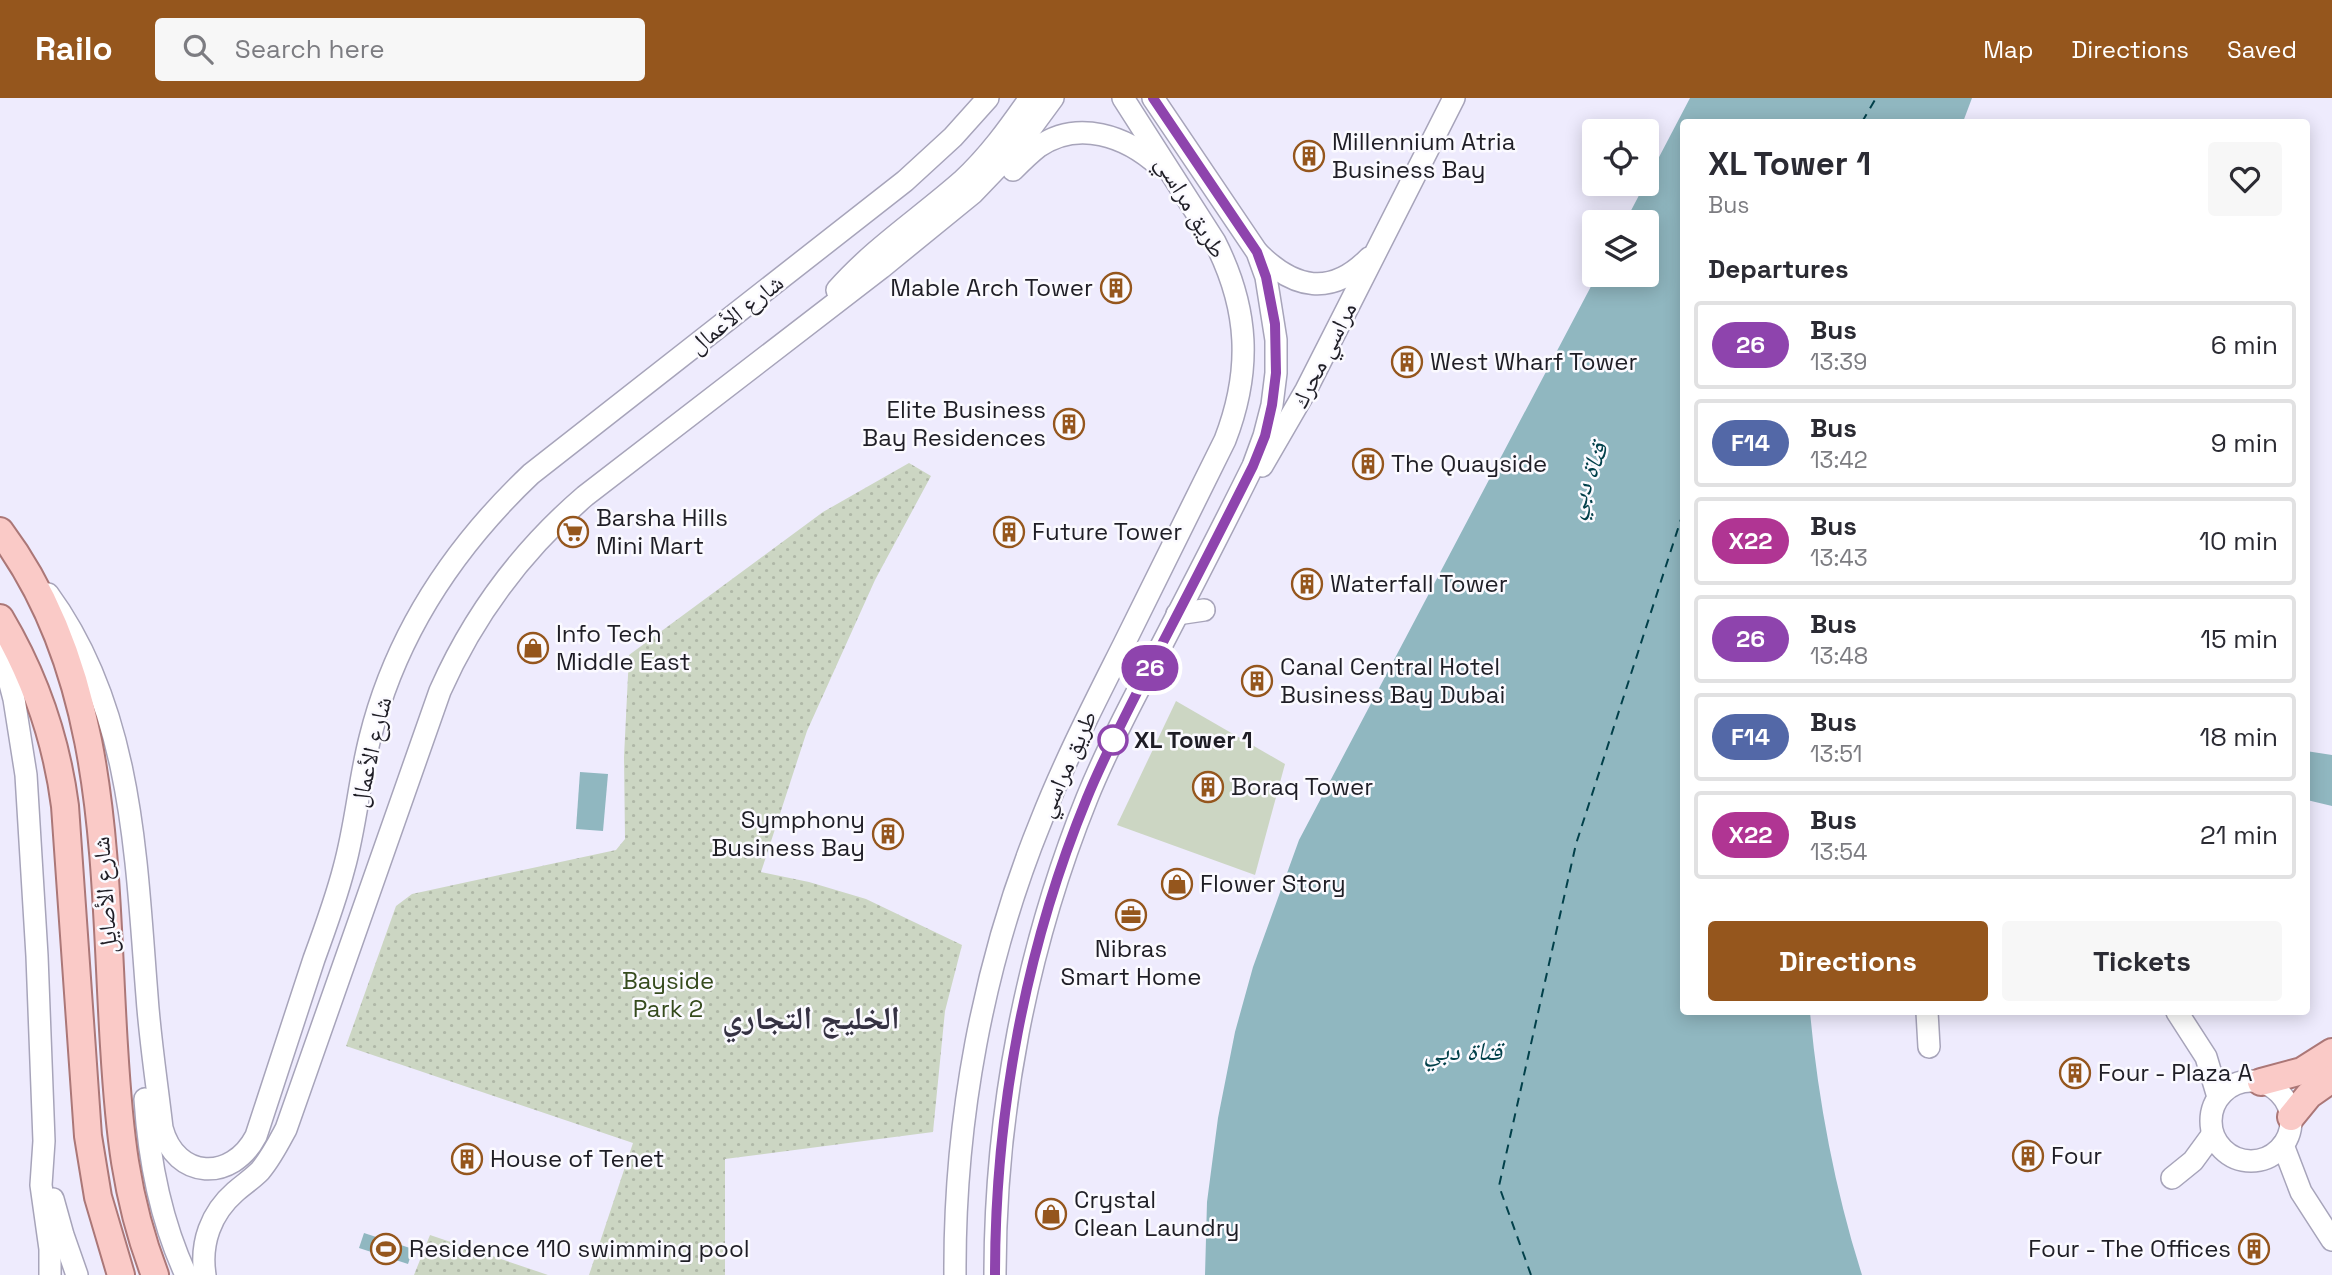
<!DOCTYPE html>
<html lang="en">
<head>
<meta charset="utf-8">
<style>
	:root { --surface:#fff; --page:#f7f7f7; --text:#2b2b33; --muted:#7c7c81; --line:#e1e1e2; --accent:#95561d }
	body { margin:0; font-family:"Space Grotesk","Noto Naskh Arabic",sans-serif; background:var(--page); color:var(--text); height:100vh; display:flex; flex-direction:column; font-size:26px; white-space:nowrap }
	* { box-sizing:border-box; margin:0 }
	p { font-size:23px; color:var(--muted) }
	.icon { flex:none; width:38px; height:38px; fill:none; stroke:currentColor; stroke-width:2; stroke-linecap:round; stroke-linejoin:round }
	.map { position:relative; flex:1; overflow:hidden }
	.details { position:absolute; left:1680px; top:21px; width:630px; height:896px; display:flex; flex-direction:column; background:var(--surface); border-radius:7px; box-shadow:0 4px 18px #0003 }
	.details>* { flex:none }
	.badge { padding:0 14px; border-radius:23px; font-size:24px; line-height:46px }
	.tools { position:absolute; left:1582px; top:21px; display:grid; gap:14px }
	.tools a { display:grid; place-items:center; width:77px; height:77px; border-radius:7px; background:var(--surface); box-shadow:0 4px 18px #0003; font-size:35px }
	.map>.badge { position:absolute; translate:-50% -50%; box-shadow:0 0 0 4px #fff }
	h2 { padding:0 28px; font-size:26px; line-height:63px }
	.round { display:grid; place-items:center; flex:none; width:74px; height:74px; border-radius:7px; background:var(--page) }
	.headline { display:flex; align-items:center; justify-content:space-between; height:119px; padding:0 28px }
	h1 { font-size:33px; font-weight:600; line-height:52px }
	.primary-button { display:flex; gap:14px; margin-top:auto; padding:14px 28px }
	.primary-button a { flex:1; height:80px; border-radius:7px; background:var(--accent); color:#fff; font-size:28px; font-weight:600; line-height:80px; text-align:center }
	.primary-button a+a { background:var(--page); color:var(--text) }
	ul { padding:0; list-style:none }
	li { display:flex; align-items:center; gap:21px; height:88px; margin:0 14px 10px; padding:0 14px; border:4px solid var(--line); border-radius:7px }
	li div { flex:1 }
	li b { display:block; font-size:26px }
	li em { font-style:normal }
	li .badge { min-width:77px; font-weight:700; text-align:center }
	header { display:flex; align-items:center; gap:42px; box-sizing:border-box; height:98px; padding:0 35px; background:var(--accent); color:#fff }
	header strong { font-size:33px }
	nav { display:flex; gap:38px; margin-inline-start:auto; font-size:24px }
	.search { width:490px; height:63px; background:var(--page); display:flex; align-items:center; gap:18px; box-sizing:border-box; padding:0 24px; border-radius:7px; color:var(--muted); font-size:26px }
	.map>svg:first-child { display:block }
	.grass { fill:#ccd6c3 }
	.park { fill:url(#park-dots) }
	.water { fill:#90b7c0 }
	.lines { fill:none; stroke-linecap:round; stroke-linejoin:round }
	.ferry { stroke:#02404a; stroke-width:2; stroke-dasharray:9 7; stroke-linecap:butt }
	.minor-casing { stroke:#a7a4ba; stroke-width:24 }
	.major-casing { stroke:#ab7777; stroke-width:30 }
	.minor { stroke:#fff; stroke-width:21 }
	.major { stroke:#facac7; stroke-width:26 }
	.line-casing { stroke:#fff; stroke-width:16 }
	.line { stroke:#8e44ad; stroke-width:10 }
	.stop-dot { fill:#fff; stroke:#8e44ad; stroke-width:3.5 }
	.labels { text-anchor:middle; stroke-width:5; stroke-linejoin:round; paint-order:stroke }
	.poi-label { font-size:24px; fill:#1f1e26; stroke:#fbfaff; text-anchor:start }
	.street-label { font-size:24px; fill:#1f1e26; stroke:#fbfaff }
	.stop-label { font-size:24px; font-weight:bold; fill:#1f1e26; stroke:#fbfaff; text-anchor:start }
	.park-label { font-size:24px; fill:#364b1e; stroke:#fbfaff }
	.water-label { font-size:26px; font-style:italic; fill:#02404a; stroke:#fbfaff }
	.district-label { font-size:32px; font-weight:bold; fill:#353243; stroke:#fbfaff }
</style>
</head>
<body>
<header>
<strong>Railo</strong>
<div class="search"><svg class="icon" aria-label="search" viewBox="0 0 24 24"><circle cx="10" cy="10" r="6"/><path d="M15 15l6 6"/></svg>Search here</div>
<nav><a>Map</a><a>Directions</a><a>Saved</a></nav>
</header>
<div class="map">
<svg width="2332" height="1177" viewBox="0 0 2332 1177">
	<defs>
		<pattern id="park-dots" width="8" height="8" patternUnits="userSpaceOnUse" patternTransform="scale(1.75)"><rect width="8" height="8" fill="#ccd6c3"/><path d="M2 2h.1M6 6h.1" fill="none" stroke="#afb7a7" stroke-width="1.8" stroke-linecap="round"/></pattern>
	</defs>
	<rect width="100%" height="100%" fill="#eeebfd"/>
	<polygon class="grass" points="1176,603 1285,666 1255,777 1117,727"/>
	<g class="park">
		<polygon points="909,365 931,378 875,482 807,633 761,774 809,784 866,801 962,847 945,913 933,1034 725,1061 725,1177 589,1177 633,1045 346,948 396,808 412,796 616,752 625,741 624,659 629,557 823,414"/>
		<polygon points="430,1137 548,1177 414,1177"/>
	</g>
	<g class="water">
		<path d="M 1690,0 L 1972,0 L 1963,24 L 1684,24 L 1684,914 L 1810,914 C 1818,1002 1835,1092 1862,1177 L 1205,1177 L 1207,1104 L 1218,1020 L 1235,934 L 1253,869 L 1299,742 L 1597,177 L 1647,177 L 1647,124 L 1625,124 Z"/>
		<polygon points="2306,653 2332,657 2332,708 2307,702"/>
		<polygon points="580,674 608,676 603,733 576,731"/>
		<polygon points="364,1135 413,1151 408,1166 359,1150"/>
	</g>
	<g class="lines">
		<g class="ferry">
			<polyline points="1862,24 1876,0"/>
			<polyline points="1531,1177 1499,1088 1576,746 1684,412"/>
		</g>
		<g class="minor-casing">
			<g id="minor">
				<path d="M 1013,72 C 1021,64 1029,56 1038,49 C 1078,21 1126,38 1159,68"/>
				<path d="M 1258,155 C 1294,191 1331,199 1369,160"/>
				<path d="M 837,192 C 874,150 920,120 962,83 C 989,58 1009,30 1030,0"/>
				<polyline points="1262,368 1306,292 1454,0"/>
				<path d="M 48,496 C 133,612 136,761 147,898 C 150,942 157,986 162,1030 C 176,1082 232,1084 256,1038 C 275,979 295,920 314,861 C 325,831 336,801 344,770 C 356,727 359,683 370,640 C 396,535 454,449 531,376 L 905,83 L 953,39 L 988,0"/>
				<polyline points="1177,516 1204,512"/>
				<polyline points="0,548 14,601 26,677 37,858 44,1043 41,1087 50,1151 50,1177"/>
				<polyline points="1927,914 1929,949"/>
				<polyline points="2177,914 2206,959 2218,999"/>
				<circle cx="2251" cy="1023" r="40"/>
				<path d="M 145,1001 C 149,1063 160,1121 186,1177"/>
				<polyline points="2283,1047 2301,1094 2332,1142"/>
				<polyline points="2172,1080 2193,1063 2212,1037"/>
				<polyline points="53,1101 63,1137 77,1177"/>
				<path d="M 205,1177 C 200,1145 211,1115 235,1094 C 243,1087 252,1081 260,1073 C 271,1060 278,1046 286,1031 L 440,593 C 474,516 521,453 585,398 L 881,170 L 973,95 L 1017,49 L 1053,0"/>
				<path d="M 955,1177 C 954,1023 983,865 1041,723 C 1065,662 1095,604 1124,546 C 1157,478 1191,410 1225,342 C 1252,272 1249,211 1215,144 L 1123,0"/>
				<path d="M 995,1177 C 995,1015 1026,851 1087,700 C 1106,653 1130,607 1154,562 C 1187,498 1221,433 1253,368 L 1264,338 L 1272,307 L 1276,275 L 1276,242 L 1266,179 L 1257,154 L 1153,0"/>
			</g>
		</g>
		<g class="major-casing">
			<g id="major">
				<path d="M 0,433 C 111,581 103,772 114,948 C 119,1031 125,1099 155,1177"/>
				<path d="M 0,520 C 35,579 56,639 65,708 L 88,1038 L 98,1099 L 121,1177"/>
				<polyline points="2261,984 2302,973 2332,954"/>
				<polyline points="2291,1019 2309,997 2332,981"/>
			</g>
		</g>
		<use href="#minor" class="minor"/>
		<use href="#major" class="major"/>
	</g>
	<g class="lines">
		<g class="line-casing">
			<path id="line" d="M 995,1177 C 995,1015 1025,851 1087,700 C 1105,656 1127,614 1149,571 C 1184,504 1219,436 1253,368 L 1265,338 L 1272,307 L 1276,275 L 1275,226 L 1266,179 L 1257,154 L 1153,0"/>
		</g>
		<use href="#line" class="line"/>
	</g>
	<defs>
		<g id="building-ring" transform="scale(1.575)"><circle r="9.5" fill="#fbfaff" stroke="#95561d" stroke-width="1.5"/><path d="M-4-6H4V6H1V3H-1V6H-4ZM-2.5-4.3h1.7v1.8h-1.7ZM.8-4.3h1.7v1.8H.8ZM-2.5-1h1.7V.8h-1.7ZM.8-1h1.7V.8H.8Z" fill="#95561d"/></g>
		<g id="supermarket-ring" transform="scale(1.575)"><circle r="9.5" fill="#fbfaff" stroke="#95561d" stroke-width="1.5"/><path d="M-6-5.5h2.5l.6 2H6L4.5 2H-2.5L-4.4-4H-6ZM-1.5 3.2a1.3 1.3 0 1 0 .1 0ZM3 3.2a1.3 1.3 0 1 0 .1 0Z" fill="#95561d"/></g>
		<g id="shop-ring" transform="scale(1.575)"><circle r="9.5" fill="#fbfaff" stroke="#95561d" stroke-width="1.5"/><path d="M-5-2.5h2.3a2.7 3.5 0 0 1 5.4 0H5L5.5 6h-11ZM-1.5-2.5h3a1.5 2.3 0 0 0-3 0Z" fill="#95561d"/></g>
		<g id="office-ring" transform="scale(1.575)"><circle r="9.5" fill="#fbfaff" stroke="#95561d" stroke-width="1.5"/><path d="M-6-3h4V-5.5h4V-3h4V5H-6ZM-1-4.5V-3h2v-1.5ZM-6 0V1H6V0Z" fill="#95561d"/></g>
		<g id="stadium-ring" transform="scale(1.575)"><circle r="9.5" fill="#fbfaff" stroke="#95561d" stroke-width="1.5"/><path d="M0-5a6.5 5 0 1 0 0 10a6.5 5 0 1 0 0-10ZM-3.5-1.8h7v3.6h-7Z" fill="#95561d"/></g>
	</defs>
	<g fill-rule="evenodd">
		<use href="#building-ring" x="1309" y="58"/>
		<use href="#building-ring" x="1116" y="190"/>
		<use href="#building-ring" x="1407" y="264"/>
		<use href="#building-ring" x="1069" y="326"/>
		<use href="#building-ring" x="1368" y="366"/>
		<use href="#supermarket-ring" x="573" y="434"/>
		<use href="#building-ring" x="1009" y="434"/>
		<use href="#building-ring" x="1307" y="486"/>
		<use href="#shop-ring" x="533" y="550"/>
		<use href="#building-ring" x="1257" y="583"/>
		<use href="#building-ring" x="1208" y="689"/>
		<use href="#building-ring" x="888" y="736"/>
		<use href="#shop-ring" x="1177" y="786"/>
		<use href="#office-ring" x="1131" y="817"/>
		<use href="#building-ring" x="2075" y="975"/>
		<use href="#building-ring" x="2028" y="1058"/>
		<use href="#building-ring" x="467" y="1061"/>
		<use href="#shop-ring" x="1051" y="1116"/>
		<use href="#stadium-ring" x="386" y="1151"/>
		<use href="#building-ring" x="2254" y="1151"/>
	</g>
	<circle class="stop-dot" cx="1113" cy="642" r="14"/>
	<g class="labels">
		<g class="poi-label">
			<text x="1332" y="52">Millennium Atria<tspan x="1332" dy="28">Business Bay</tspan></text>
			<text x="1093" y="198" text-anchor="end">Mable Arch Tower</text>
			<text x="1430" y="272">West Wharf Tower</text>
			<text x="1046" y="320" text-anchor="end">Elite Business<tspan x="1046" dy="28">Bay Residences</tspan></text>
			<text x="1391" y="374">The Quayside</text>
			<text x="596" y="428">Barsha Hills<tspan x="596" dy="28">Mini Mart</tspan></text>
			<text x="1032" y="442">Future Tower</text>
			<text x="1330" y="494">Waterfall Tower</text>
			<text x="556" y="544">Info Tech<tspan x="556" dy="28">Middle East</tspan></text>
			<text x="1280" y="577">Canal Central Hotel<tspan x="1280" dy="28">Business Bay Dubai</tspan></text>
			<text x="1231" y="697">Boraq Tower</text>
			<text x="865" y="730" text-anchor="end">Symphony<tspan x="865" dy="28">Business Bay</tspan></text>
			<text x="1200" y="794">Flower Story</text>
			<text x="1131" y="859" text-anchor="middle">Nibras<tspan x="1131" dy="28">Smart Home</tspan></text>
			<text x="2098" y="983">Four - Plaza A</text>
			<text x="2051" y="1066">Four</text>
			<text x="490" y="1069">House of Tenet</text>
			<text x="1074" y="1110">Crystal<tspan x="1074" dy="28">Clean Laundry</tspan></text>
			<text x="409" y="1159">Residence 110 swimming pool</text>
			<text x="2231" y="1159" text-anchor="end">Four - The Offices</text>
		</g>
		<g class="street-label">
			<text transform="translate(1191 109) rotate(59)" y="8">طريق مراسي</text>
			<text transform="translate(736 216) rotate(-38)" y="8">شارع الأعمال</text>
			<text transform="translate(1324 257) rotate(-63)" y="8">مراسي محرك</text>
			<text transform="translate(371 654) rotate(-77)" y="8">شارع الأعمال</text>
			<text transform="translate(1067 666) rotate(-66)" y="8">طريق مراسي</text>
			<text transform="translate(105 797) rotate(-94)" y="8">شارع الأصايل</text>
		</g>
		<g class="stop-label">
			<text x="1134" y="650">XL Tower 1</text>
		</g>
		<g class="park-label">
			<text x="668" y="891">Bayside<tspan x="668" dy="28">Park 2</tspan></text>
		</g>
		<g class="water-label">
			<text transform="translate(1586 382) rotate(-69)" y="9">قناة دبي</text>
			<text x="1463" y="962">قناة دبي</text>
		</g>
		<g class="district-label">
			<text x="811" y="931">الخليج التجاري</text>
		</g>
	</g>
</svg>
<div class="tools">
<a><svg class="icon" aria-label="locate" viewBox="0 0 24 24"><circle cx="12" cy="12" r="6"/><path d="M12 2v4M12 18v4M2 12h4M18 12h4"/></svg></a>
<a><svg class="icon" aria-label="layers" viewBox="0 0 24 24"><path d="M12 4l9 5-9 5-9-5zM3 14l9 5 9-5"/></svg></a>
</div>
<b class="badge" style="left:1150px;top:570px;background:#8e44ad;color:#fff">26</b>
<section class="details">
<div class="headline"><div><h1>XL Tower 1</h1><p>Bus</p></div><a class="round"><svg class="icon" aria-label="heart" viewBox="0 0 24 24"><path d="M12 20l-8-8c-3-5 5-10 8-4 3-6 11-1 8 4z"/></svg></a></div>
<h2>Departures</h2>
<ul>
<li><span class="badge" style="background:#8e44ad;color:#fff">26</span><div><b>Bus</b><p>13:39</p></div><em>6 min</em></li>
<li><span class="badge" style="background:#5368a7;color:#fff">F14</span><div><b>Bus</b><p>13:42</p></div><em>9 min</em></li>
<li><span class="badge" style="background:#b03593;color:#fff">X22</span><div><b>Bus</b><p>13:43</p></div><em>10 min</em></li>
<li><span class="badge" style="background:#8e44ad;color:#fff">26</span><div><b>Bus</b><p>13:48</p></div><em>15 min</em></li>
<li><span class="badge" style="background:#5368a7;color:#fff">F14</span><div><b>Bus</b><p>13:51</p></div><em>18 min</em></li>
<li><span class="badge" style="background:#b03593;color:#fff">X22</span><div><b>Bus</b><p>13:54</p></div><em>21 min</em></li>
</ul>
<div class="primary-button"><a>Directions</a><a>Tickets</a></div>
</section>
</div>
</body>
</html>
